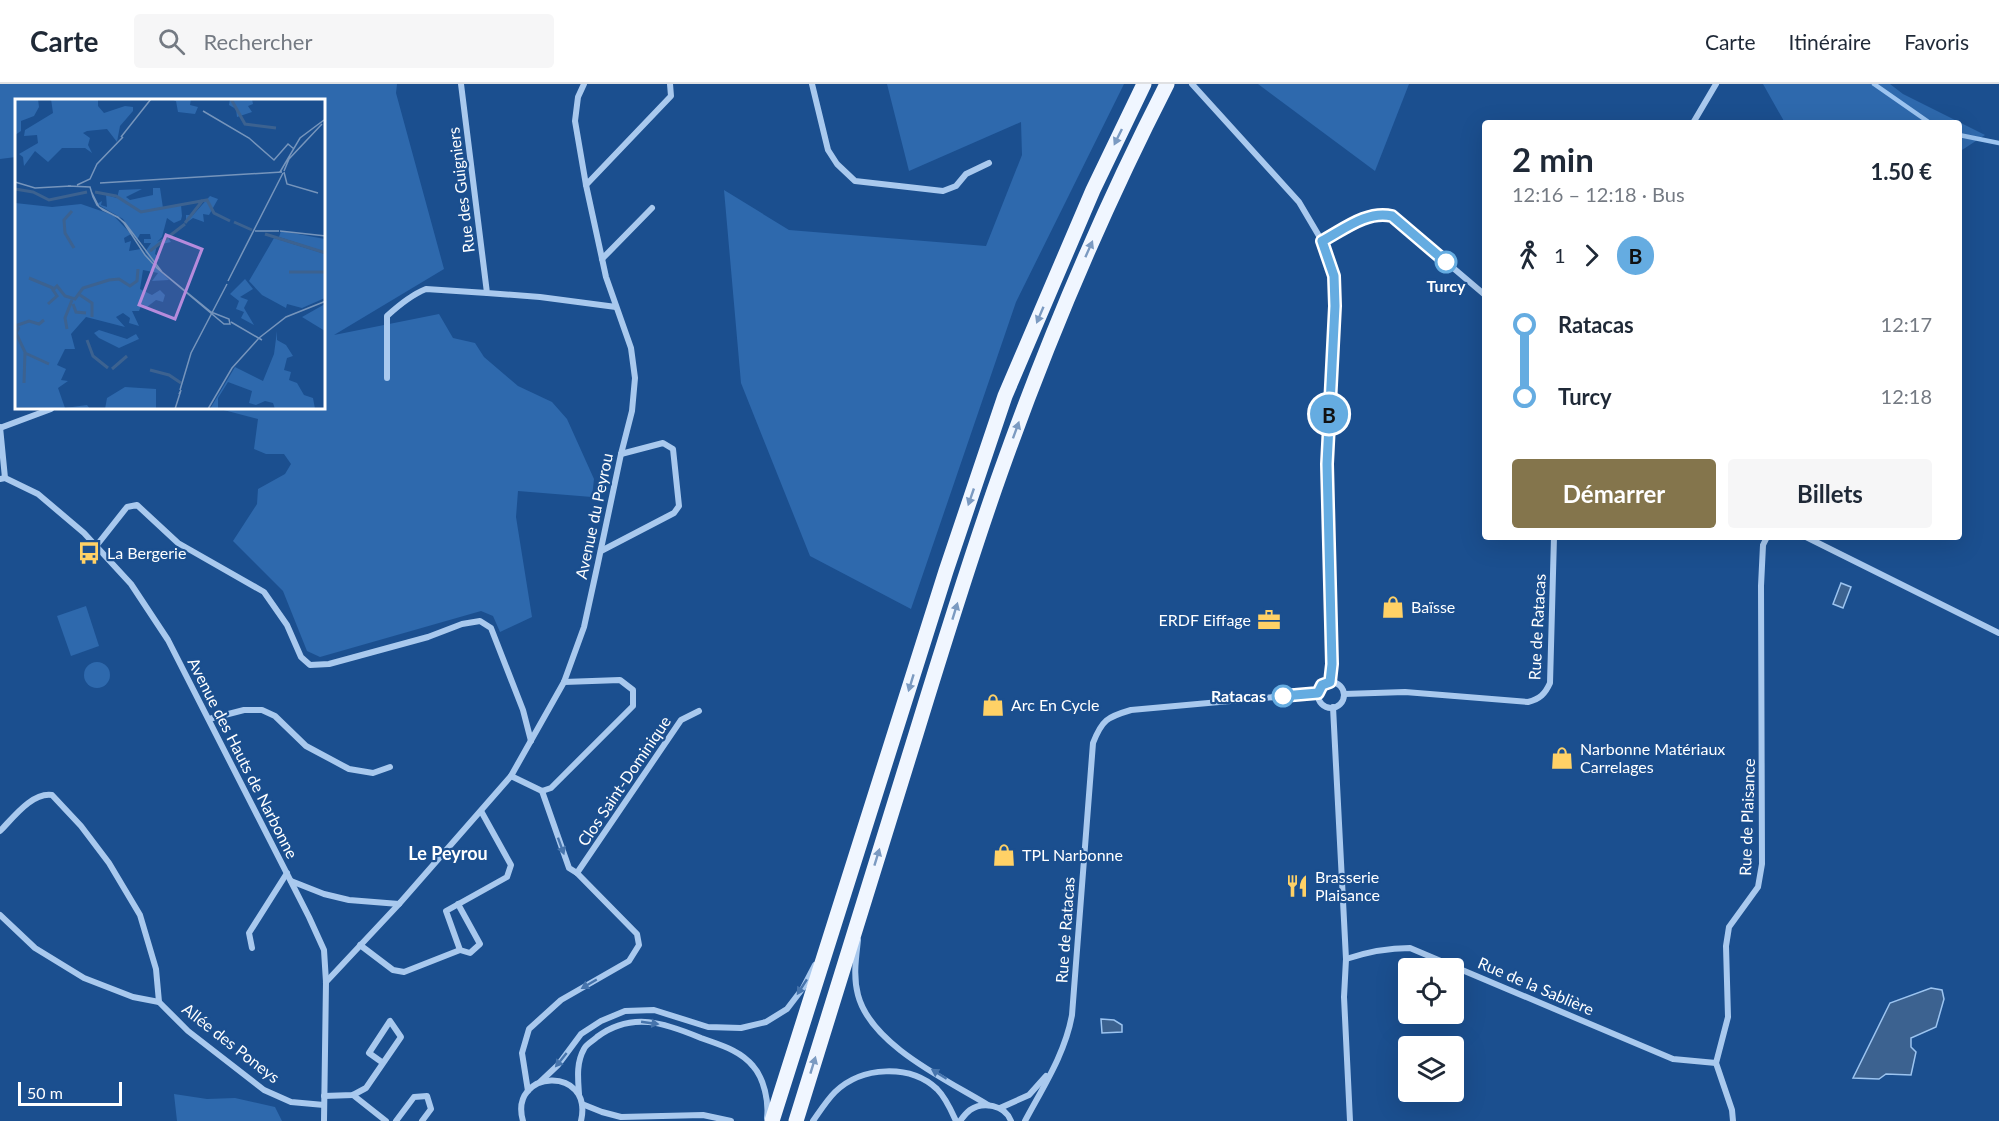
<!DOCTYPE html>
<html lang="fr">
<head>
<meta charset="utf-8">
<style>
	:root { --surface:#fff; --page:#f6f6f7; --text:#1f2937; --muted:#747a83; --line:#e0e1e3; --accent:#84754c }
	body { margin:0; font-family:Lato,sans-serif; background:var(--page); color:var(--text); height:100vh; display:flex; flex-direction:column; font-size:22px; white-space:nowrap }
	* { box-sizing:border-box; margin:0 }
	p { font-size:20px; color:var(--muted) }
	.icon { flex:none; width:33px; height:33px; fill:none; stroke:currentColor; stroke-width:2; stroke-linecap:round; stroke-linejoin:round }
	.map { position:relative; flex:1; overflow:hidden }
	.drawer { position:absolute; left:1482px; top:36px; width:480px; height:420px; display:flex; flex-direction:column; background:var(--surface); border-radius:6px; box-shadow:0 6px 24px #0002 }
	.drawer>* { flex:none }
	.badge { padding:0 12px; border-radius:20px; font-size:21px; line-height:39px }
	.tools { position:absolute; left:1398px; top:874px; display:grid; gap:12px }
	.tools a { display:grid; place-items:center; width:66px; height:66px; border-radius:6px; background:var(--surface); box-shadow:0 6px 24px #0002; font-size:30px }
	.scale { position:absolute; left:18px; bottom:15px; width:104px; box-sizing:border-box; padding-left:6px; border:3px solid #fff; border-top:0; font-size:16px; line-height:21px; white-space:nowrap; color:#fff; -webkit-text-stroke:4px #1b4f8f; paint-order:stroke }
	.map>.badge { position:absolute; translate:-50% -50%; box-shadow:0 0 0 3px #fff }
	.legs { display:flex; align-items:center; gap:9px; height:66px; padding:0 30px; font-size:20px }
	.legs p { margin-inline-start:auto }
	.overview { display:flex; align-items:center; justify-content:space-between; height:102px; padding:0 30px }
	h1 { font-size:33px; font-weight:700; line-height:45px }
	.action { display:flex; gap:12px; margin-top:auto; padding:12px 30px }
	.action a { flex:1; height:69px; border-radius:6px; background:var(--accent); color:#fff; font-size:24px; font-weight:700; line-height:69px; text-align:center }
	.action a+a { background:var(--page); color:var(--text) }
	ul { padding:0 30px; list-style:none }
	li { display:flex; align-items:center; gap:21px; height:72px; font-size:22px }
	li i { display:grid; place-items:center; width:9px; height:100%; margin:0 8px; background:currentColor }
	li i::after { content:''; width:15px; height:15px; margin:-8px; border:4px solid; border-radius:50%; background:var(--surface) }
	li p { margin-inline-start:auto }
	li:first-child i { background:linear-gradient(#0000 50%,currentColor 0) }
	li:last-child i { background:linear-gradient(currentColor 50%,#0000 0) }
	header { display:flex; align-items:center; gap:36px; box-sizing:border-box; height:84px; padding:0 30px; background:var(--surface); border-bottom:2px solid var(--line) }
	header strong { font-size:28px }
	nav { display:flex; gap:33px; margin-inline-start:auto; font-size:21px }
	.search { width:420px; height:54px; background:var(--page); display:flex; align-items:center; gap:15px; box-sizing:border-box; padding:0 21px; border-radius:6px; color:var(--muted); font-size:22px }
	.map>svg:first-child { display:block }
	.green { fill:#2e69ad }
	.water { fill:#3c6290; stroke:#9cc4f0; stroke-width:1.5 }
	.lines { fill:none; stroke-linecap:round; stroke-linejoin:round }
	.stream { stroke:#9cc4f0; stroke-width:4.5 }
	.street { stroke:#a9c9ee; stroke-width:6 }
	.primary { stroke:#f0f6ff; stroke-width:15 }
	.oneway { fill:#7b9ac1 }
	.oneway2 { fill:#4674ac }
	.line-1-casing { stroke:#fff; stroke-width:14 }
	.line-1 { stroke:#65ace1; stroke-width:9 }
	.stop-1-dot { fill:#fff; stroke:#65ace1; stroke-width:3 }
	.labels { text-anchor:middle; stroke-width:4.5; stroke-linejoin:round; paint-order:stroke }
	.street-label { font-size:16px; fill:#fff; stroke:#1b4f8f }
	.stop-label { font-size:16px; font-weight:bold; fill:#fff; stroke:#1b4f8f }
	.poi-label { font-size:16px; fill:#fff; stroke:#1b4f8f; text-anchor:start }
	.neighbourhood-label { font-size:18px; font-weight:bold; fill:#fff; stroke:#1b4f8f }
	.inset-river { fill:none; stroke:#3c6290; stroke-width:3 }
	.inset-road { fill:none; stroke:#7695bc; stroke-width:1.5 }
	.view { fill:#b68bdc; fill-opacity:0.15; stroke:#b68bdc; stroke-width:3 }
	.inset-edge { fill:none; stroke:#fff; stroke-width:3 }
</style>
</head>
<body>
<header>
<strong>Carte</strong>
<div class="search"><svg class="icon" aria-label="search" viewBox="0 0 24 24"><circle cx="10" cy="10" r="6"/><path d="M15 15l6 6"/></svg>Rechercher</div>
<nav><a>Carte</a><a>Itinéraire</a><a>Favoris</a></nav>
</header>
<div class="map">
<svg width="1999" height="1037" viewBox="0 0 1999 1037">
	<rect width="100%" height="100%" fill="#1b4f8f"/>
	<g class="green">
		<polygon points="0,0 397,0 396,9 444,185 334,251 439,230 453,254 475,259 484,273 518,302 552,318 567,335 594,395 592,413 518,407 516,433 532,533 500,548 493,532 481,527 320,573 307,567 283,507 233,457 257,420 258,405 285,390 291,380 284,370 266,370 254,365 258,335 216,324 324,324 324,16 16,16 16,73 0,75"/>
		<polygon points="887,0 1124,0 1016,218 911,525 810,472 741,299 724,106 789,146 986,162 1022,71 1021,38 909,87"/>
		<polygon points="1258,0 1409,0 1375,87"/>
		<polygon points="1763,0 1890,0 1903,10 1985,51 1959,68 1959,39 1785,39"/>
		<polygon points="86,522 99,562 71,572 57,532"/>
		<circle cx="97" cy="591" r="13"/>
		<polygon points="174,1010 207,1015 235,1014 275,1023 282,1037 177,1037"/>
	</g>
	<g class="water">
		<polygon points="1841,499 1851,503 1843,524 1833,520"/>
		<polygon points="1931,904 1942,906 1944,915 1936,943 1911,954 1911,963 1916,968 1911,991 1886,990 1879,995 1853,994 1890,919"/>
		<polygon points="1101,935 1114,936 1122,941 1122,948 1102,949"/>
	</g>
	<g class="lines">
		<g class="stream">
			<polyline points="1874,0 1930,39"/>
			<polyline points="1959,51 1999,59"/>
		</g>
		<g class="street">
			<polyline points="461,0 487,209 540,213 616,223"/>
			<polyline points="812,0 828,66 837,80 855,97 943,107 956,102 966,90 989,79"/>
			<polyline points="1192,0 1299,118 1322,157 1334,192 1335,222 1327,380 1332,580 1330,598"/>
			<polyline points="1693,39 1716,0"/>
			<polyline points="586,101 671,12 670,0"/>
			<path d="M 1322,157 C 1343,146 1368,126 1392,132 L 1485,211"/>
			<polyline points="602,175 652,124"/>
			<path d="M 387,294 L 387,232 C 399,221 411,211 426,205 L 487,209"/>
			<polyline points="0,343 5,394"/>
			<polyline points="0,344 51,325"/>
			<polyline points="0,395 5,394 38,410 84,449 131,500 168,556 309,833 324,866 326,898 324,1037"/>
			<polyline points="1806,453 1999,549"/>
			<polyline points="97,461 127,423 137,421 178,459 264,508 287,541 301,573 310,581 329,580 428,553 462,540 480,537 491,544 523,626 531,657"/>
			<polyline points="601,467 674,429 679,422 673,365 663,359 621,370"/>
			<circle cx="1331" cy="611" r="13"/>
			<path d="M 1344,610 L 1405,608 L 1528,618 C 1540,615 1545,610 1550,599 L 1554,453"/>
			<polyline points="1333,623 1346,875 1344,913 1350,1037"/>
			<polyline points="209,635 244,626 262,626 275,632 306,662 349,685 373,689 390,683"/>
			<polyline points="511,692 542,707 551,704 633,622 633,606 620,596 564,598"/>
			<path d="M 0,747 C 13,734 32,708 52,711 L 81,742 L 109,779 L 140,831 L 156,885 L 159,918"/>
			<polyline points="577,789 681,636 699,627"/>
			<polyline points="291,797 324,810 349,816 399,820 511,692 564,598 584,543 598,479 621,370 632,327 635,294 631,264 606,193 586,101 575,37 578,13 584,0"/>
			<polyline points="458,820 480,860 470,869 460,866 446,827 507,793 511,781 481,727"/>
			<polyline points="0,831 35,864 84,894 133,913 159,918 188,947 264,1006 291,1018 324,1021"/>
			<path d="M 858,856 C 856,874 853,892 858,911 C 871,961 947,996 988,1021"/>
			<polyline points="360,861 393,886 404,888 460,866"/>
			<polyline points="252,864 249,849 287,789"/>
			<path d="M 1346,875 C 1367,868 1387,864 1410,864 L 1673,975 L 1716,979"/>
			<polyline points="326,898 399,820"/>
			<polyline points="540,998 558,981 581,950 601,937 625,927 654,926 708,943 741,944 766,938 787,925 803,904 815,881"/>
			<polyline points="528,1007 522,969 529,945 561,916 629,877 639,861 637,850 577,789 569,784 542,707"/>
			<path d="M 579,1010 C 578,995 576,979 584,965 C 586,960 593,957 597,953 C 632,927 665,939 701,954 C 720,961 740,966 753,982 C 764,994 769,1018 767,1034"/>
			<polyline points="353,1011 386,1037"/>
			<polyline points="324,1012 353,1011 366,1004 401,953 390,937 369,969 383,979"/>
			<polyline points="582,1020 602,1028 621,1033 703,1031 731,1037"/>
			<polyline points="1000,1024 1029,1011 1046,992"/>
			<polyline points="396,1037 414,1013 427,1012 431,1025 422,1037"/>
			<path d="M 523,1037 C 508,985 594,981 581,1037"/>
			<path d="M 813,1037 C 820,1027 827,1016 835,1008 C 862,982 910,980 937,1005 C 946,1014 951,1026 956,1037"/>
			<path d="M 960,1037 C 963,1033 966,1029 970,1026 C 983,1017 1005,1021 1011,1037"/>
			<path d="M 1025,1037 C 1043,1003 1065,970 1072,931 L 1093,659 C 1102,636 1107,633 1131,626 L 1318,609"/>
			<polyline points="1733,1037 1732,1026 1716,979 1728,933 1726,862 1729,843 1758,803 1762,780 1761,502 1763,461 1767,453"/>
		</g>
		<g class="primary">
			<polyline points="772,1037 946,487 1005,312 1093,106 1144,0"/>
			<path d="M 796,1037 C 835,908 875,779 916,650 C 943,562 970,474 1001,387 C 1048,255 1103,125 1167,0"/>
		</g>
	</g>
	<defs><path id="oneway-solid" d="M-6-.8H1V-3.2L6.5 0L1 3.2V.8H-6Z" transform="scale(1.5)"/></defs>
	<g class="oneway">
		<use href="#oneway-solid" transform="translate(1118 53) rotate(116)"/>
		<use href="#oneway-solid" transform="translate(1089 165) rotate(-66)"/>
		<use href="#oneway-solid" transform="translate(1040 231) rotate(113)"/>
		<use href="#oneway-solid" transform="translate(1016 346) rotate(-70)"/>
		<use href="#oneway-solid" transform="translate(971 413) rotate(109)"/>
		<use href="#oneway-solid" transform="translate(955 527) rotate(-73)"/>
		<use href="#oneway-solid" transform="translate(911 599) rotate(107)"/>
		<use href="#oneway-solid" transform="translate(877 773) rotate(-73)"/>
		<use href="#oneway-solid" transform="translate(813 981) rotate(-73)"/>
	</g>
	<g class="oneway2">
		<use href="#oneway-solid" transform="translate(561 762) rotate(70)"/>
		<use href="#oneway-solid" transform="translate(589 900) rotate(150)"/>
		<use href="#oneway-solid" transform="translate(802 903) rotate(123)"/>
		<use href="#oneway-solid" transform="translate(650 939) rotate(8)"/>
		<use href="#oneway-solid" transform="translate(561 976) rotate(129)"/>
		<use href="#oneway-solid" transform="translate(939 990) rotate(-148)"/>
	</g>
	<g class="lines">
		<g class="line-1-casing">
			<path id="line-1" d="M 1283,612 L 1318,609 L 1322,601 L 1330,598 L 1332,580 L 1327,380 L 1335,222 L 1334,192 L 1322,157 C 1343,146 1367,126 1392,132 L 1446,178"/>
		</g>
		<use href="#line-1" class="line-1"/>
	</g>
	<defs>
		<g id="bus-bare" transform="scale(1.8)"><path d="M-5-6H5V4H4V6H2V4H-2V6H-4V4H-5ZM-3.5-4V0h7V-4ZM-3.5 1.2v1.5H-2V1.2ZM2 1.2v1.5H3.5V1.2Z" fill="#ffd166" stroke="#1b4f8f" stroke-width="2.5" paint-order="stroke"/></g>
		<g id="shop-bare" transform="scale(1.8)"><path d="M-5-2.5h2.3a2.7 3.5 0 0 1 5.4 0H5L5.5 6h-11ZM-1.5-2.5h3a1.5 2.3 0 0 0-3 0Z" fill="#ffd166" stroke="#1b4f8f" stroke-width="2.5" paint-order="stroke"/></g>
		<g id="office-bare" transform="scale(1.8)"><path d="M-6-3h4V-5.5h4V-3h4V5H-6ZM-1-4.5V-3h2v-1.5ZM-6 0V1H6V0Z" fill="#ffd166" stroke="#1b4f8f" stroke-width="2.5" paint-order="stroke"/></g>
		<g id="restaurant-bare" transform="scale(1.8)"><path d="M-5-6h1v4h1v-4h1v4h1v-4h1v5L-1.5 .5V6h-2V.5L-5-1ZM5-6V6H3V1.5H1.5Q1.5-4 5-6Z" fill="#ffd166" stroke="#1b4f8f" stroke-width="2.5" paint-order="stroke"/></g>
	</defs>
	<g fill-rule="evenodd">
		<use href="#bus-bare" x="89" y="469"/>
		<use href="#shop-bare" x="1393" y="523"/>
		<use href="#office-bare" x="1269" y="536"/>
		<use href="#shop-bare" x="993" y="621"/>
		<use href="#shop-bare" x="1562" y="674"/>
		<use href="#shop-bare" x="1004" y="771"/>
		<use href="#restaurant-bare" x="1297" y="802"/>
	</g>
	<g class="stop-1-dot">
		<circle cx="1446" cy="178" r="10"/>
		<circle cx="1283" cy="612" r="10"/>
	</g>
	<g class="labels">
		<g class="street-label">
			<text transform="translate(461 106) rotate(-97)" y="6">Rue des Guigniers</text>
			<text transform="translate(594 432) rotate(-78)" y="6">Avenue du Peyrou</text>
			<text transform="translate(1537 543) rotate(-87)" y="6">Rue de Ratacas</text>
			<text transform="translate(243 674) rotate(63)" y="6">Avenue des Hauts de Narbonne</text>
			<text transform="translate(624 697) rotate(-56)" y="6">Clos Saint-Dominique</text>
			<text transform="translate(1747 733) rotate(-88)" y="6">Rue de Plaisance</text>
			<text transform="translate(1065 846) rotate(-86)" y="6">Rue de Ratacas</text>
			<text transform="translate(1536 902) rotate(23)" y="6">Rue de la Sablière</text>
			<text transform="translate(231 959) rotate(38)" y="6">Allée des Poneys</text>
		</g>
		<g class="stop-label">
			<text x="1446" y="208">Turcy</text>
			<text x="1266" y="618" text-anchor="end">Ratacas</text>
		</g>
		<g class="poi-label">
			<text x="107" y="475">La Bergerie</text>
			<text x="1411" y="529">Baïsse</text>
			<text x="1251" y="542" text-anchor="end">ERDF Eiffage</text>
			<text x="1011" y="627">Arc En Cycle</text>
			<text x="1580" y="671">Narbonne Matériaux<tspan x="1580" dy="18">Carrelages</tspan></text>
			<text x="1022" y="777">TPL Narbonne</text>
			<text x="1315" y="799">Brasserie<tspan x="1315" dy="18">Plaisance</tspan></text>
		</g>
		<g class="neighbourhood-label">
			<text x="448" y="776">Le Peyrou</text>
		</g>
	</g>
	<g transform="translate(15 15)">
		<rect width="310" height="310" fill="#1b4f8f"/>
		<path d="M 0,0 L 23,0 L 24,8 L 19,17 L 6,22 L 6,32 L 0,36 ZM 36,0 L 83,0 L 83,7 L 89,14 L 110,7 L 118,8 L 118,12 L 105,27 L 102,43 L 92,30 L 72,32 L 68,34 L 75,39 L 73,46 L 77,54 L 70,49 L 47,49 L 33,63 L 20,52 L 9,67 L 8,58 L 4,55 L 23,44 L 22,36 L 9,37 L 10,31 L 38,14 ZM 156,0 L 176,0 L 175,6 L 183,8 L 180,15 L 163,13 L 161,2 ZM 215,0 L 237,0 L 238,5 L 233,7 L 237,13 L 222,18 L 221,10 L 214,6 ZM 138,89 L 145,89 L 148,109 L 166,106 L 167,117 L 166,121 L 159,124 L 152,119 L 147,138 L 142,143 L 152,137 L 156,143 L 142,146 L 140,155 L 145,159 L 138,164 L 130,153 L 136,144 L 129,144 L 129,140 L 136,140 L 135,135 L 125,135 L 122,141 L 108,120 L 82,105 L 87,102 L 86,106 L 92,108 L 91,96 L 102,99 L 104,91 L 127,90 L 111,98 L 115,101 L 138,96 ZM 195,97 L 203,100 L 194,116 L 188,115 L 189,123 L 178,119 L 171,124 L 171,116 L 178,116 ZM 0,104 L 37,108 L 66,105 L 98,116 L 116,135 L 109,139 L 110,144 L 116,142 L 114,152 L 126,150 L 154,181 L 137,182 L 143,174 L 128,171 L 125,190 L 137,196 L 145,191 L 150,196 L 148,203 L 141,201 L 132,208 L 127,205 L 124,212 L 117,212 L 124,227 L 114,224 L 115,219 L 108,214 L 101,218 L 110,228 L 71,218 L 56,235 L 60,250 L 50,250 L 42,266 L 51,270 L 46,281 L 53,282 L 43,289 L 50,309 L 72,306 L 75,310 L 0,308 ZM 266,132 L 310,140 L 310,153 L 264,138 ZM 259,139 L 310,155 L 310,199 L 287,209 L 272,205 L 271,209 L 247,196 L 234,182 ZM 230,180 L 238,190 L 225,198 L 233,201 L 229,209 L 239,226 L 226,219 L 229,213 L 221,210 L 224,202 L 215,195 ZM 310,205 L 310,232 L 287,218 ZM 84,231 L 112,240 L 121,235 L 124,240 L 104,249 L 84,239 L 79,234 ZM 262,232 L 262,241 L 271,246 L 278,257 L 272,259 L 269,271 L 276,273 L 274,281 L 282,284 L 289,296 L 298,299 L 300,310 L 260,310 L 258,304 L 250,302 L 241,306 L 234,304 L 237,292 L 213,283 L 203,299 L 203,310 L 195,310 L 220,268 L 248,282 L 259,255 ZM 110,288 L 141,290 L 141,310 L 90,310 L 92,299 Z" fill="#2e69ad"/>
		<path class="inset-river" d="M 216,0 L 230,25 L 261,29M 0,90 L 18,93 L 34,101 L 72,93M 80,93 L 101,97 L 126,113 L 192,101 L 199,114 L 215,122M 57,112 L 49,121 L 50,134 L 59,149M 219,123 L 237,131M 170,124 L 188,101M 250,135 L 311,154M 135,152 L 170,125M 274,173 L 311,173M 14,179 L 38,189M 65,196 L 77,204 L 77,218M 33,205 L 42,197 L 38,191 L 42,187 L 50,197 L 60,200 L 68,189 L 94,181 L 104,180 L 115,187 L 122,182 L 123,170M 58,205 L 61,213 L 71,214M 0,227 L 14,222 L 24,225 L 29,221M 4,228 L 1,234 L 10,253 L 9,284M 52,230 L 50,219 L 57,201M 72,241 L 78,257 L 93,269M 10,254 L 34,265M 97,270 L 112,257M 135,271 L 154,276 L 166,284"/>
		<path class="inset-road" d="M 188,12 L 234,39 L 259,61 L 273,45 L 279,50M 106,38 L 136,0M 269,72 L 274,60 L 307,25M 265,73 L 285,39 L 309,21M 269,73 L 272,85 L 303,94M 0,83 L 20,89 L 56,87M 85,84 L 267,73M 62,86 L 75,80 L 82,65 L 108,38M 53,87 L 75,88 L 78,98 L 82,106 L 88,111 L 103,118 L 109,124 L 130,156 L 142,169 L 209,225 L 215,225 L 214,220 L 196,213 L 147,173 L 110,124 L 102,118 L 84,108 L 77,94M 240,132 L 264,132M 265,132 L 311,137M 213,182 L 268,74M 216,223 L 247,241M 165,291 L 176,254 L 212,185M 160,310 L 166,291 L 164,295M 193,310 L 217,269 L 244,239 L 271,218 L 311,202"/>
		<path class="view" d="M 151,136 L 187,150 L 160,220 L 124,206 Z"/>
		<rect width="310" height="310" class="inset-edge"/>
	</g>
</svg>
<div class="tools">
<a><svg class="icon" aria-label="locate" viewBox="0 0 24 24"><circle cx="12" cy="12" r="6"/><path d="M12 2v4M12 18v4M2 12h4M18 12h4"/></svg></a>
<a><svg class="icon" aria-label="layers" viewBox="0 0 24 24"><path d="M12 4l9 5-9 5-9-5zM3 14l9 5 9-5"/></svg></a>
</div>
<div class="scale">50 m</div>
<b class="badge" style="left:1329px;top:330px;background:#65ace1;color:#111">B</b>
<section class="drawer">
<div class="overview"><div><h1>2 min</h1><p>12:16 – 12:18 · Bus</p></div><b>1.50 €</b></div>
<div class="legs"><svg class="icon" aria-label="walk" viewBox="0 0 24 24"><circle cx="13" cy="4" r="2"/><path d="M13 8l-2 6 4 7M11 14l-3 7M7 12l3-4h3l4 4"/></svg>1<svg class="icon" aria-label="forward" viewBox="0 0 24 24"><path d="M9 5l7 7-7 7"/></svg><b class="badge" style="background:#65ace1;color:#111">B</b></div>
<ul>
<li><i style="color:#65ace1"></i><b>Ratacas</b><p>12:17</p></li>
<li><i style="color:#65ace1"></i><b>Turcy</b><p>12:18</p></li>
</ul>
<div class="action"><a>Démarrer</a><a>Billets</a></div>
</section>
</div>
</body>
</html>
